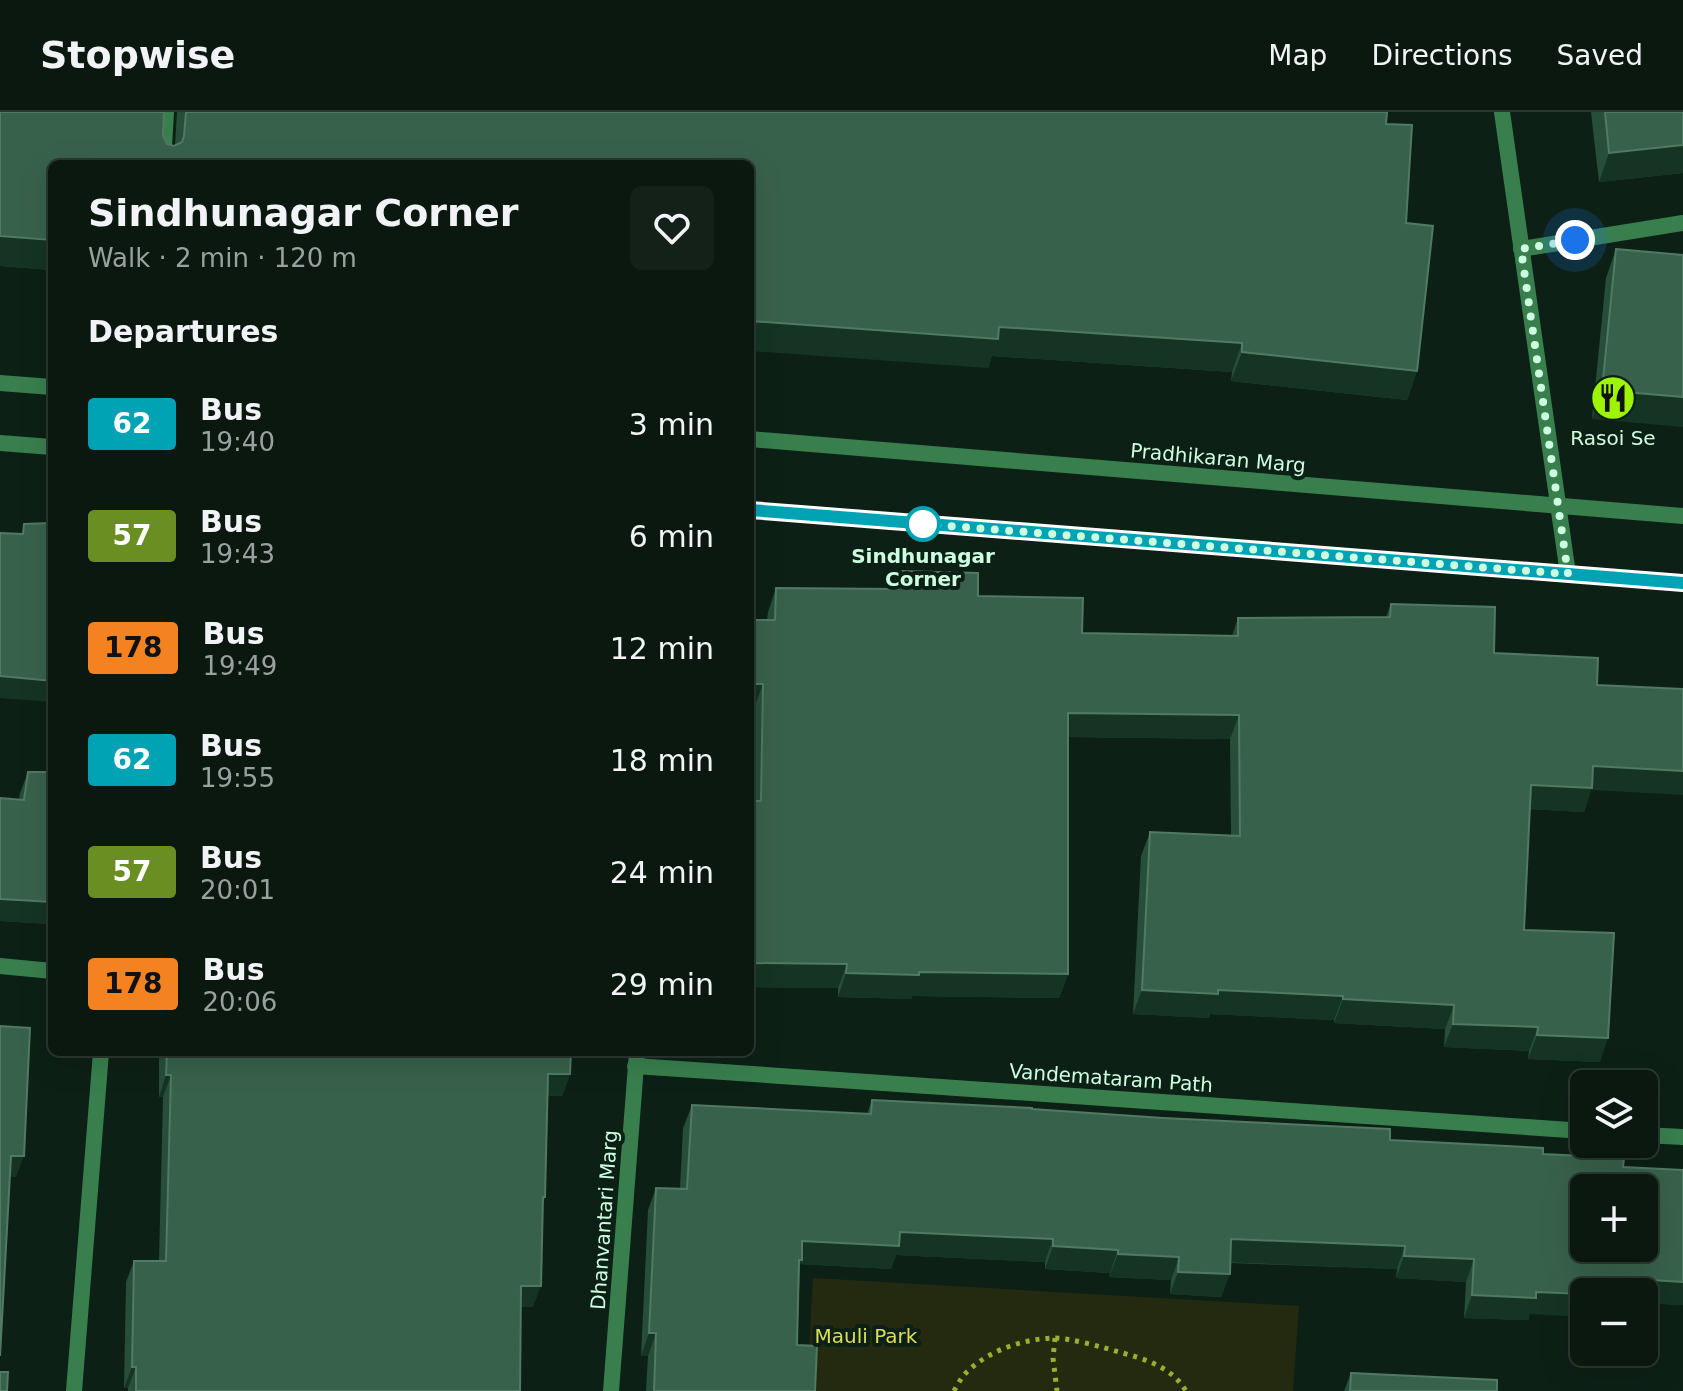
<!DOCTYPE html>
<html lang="en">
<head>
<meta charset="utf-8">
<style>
	:root { --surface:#0a1810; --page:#132119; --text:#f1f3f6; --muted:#99a09f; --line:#2a3730 }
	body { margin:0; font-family:"DejaVu Sans",sans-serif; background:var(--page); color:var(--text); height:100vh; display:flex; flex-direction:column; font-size:30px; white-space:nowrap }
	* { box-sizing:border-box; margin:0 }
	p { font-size:26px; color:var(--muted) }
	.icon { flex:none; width:44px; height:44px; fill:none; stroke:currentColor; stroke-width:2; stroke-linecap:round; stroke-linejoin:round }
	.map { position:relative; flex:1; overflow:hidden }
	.side { position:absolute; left:48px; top:48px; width:706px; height:896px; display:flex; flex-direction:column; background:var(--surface); border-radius:12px; box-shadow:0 8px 32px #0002,0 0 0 2px var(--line) }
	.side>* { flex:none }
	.badge { padding:0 16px; border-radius:6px; font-size:28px; line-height:52px }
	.fabs { position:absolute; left:1570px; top:958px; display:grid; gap:16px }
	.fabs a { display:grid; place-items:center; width:88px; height:88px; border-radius:12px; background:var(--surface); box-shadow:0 8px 32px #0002,0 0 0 2px var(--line); font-size:40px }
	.you { position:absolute; width:40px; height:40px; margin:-20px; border:6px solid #fff; border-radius:50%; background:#1a73e8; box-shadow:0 0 0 12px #1a73e833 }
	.map>.badge { position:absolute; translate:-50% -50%; box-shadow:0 0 0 4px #fff }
	h2 { padding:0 40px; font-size:30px; line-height:72px }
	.round { display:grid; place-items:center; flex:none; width:84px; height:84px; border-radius:12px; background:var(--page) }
	.head { display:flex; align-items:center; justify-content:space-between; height:136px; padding:0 40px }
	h1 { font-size:38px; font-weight:700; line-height:60px }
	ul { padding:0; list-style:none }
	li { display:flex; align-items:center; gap:24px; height:112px; padding:0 40px }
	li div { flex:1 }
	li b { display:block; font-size:30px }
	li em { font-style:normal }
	li .badge { min-width:88px; font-weight:700; text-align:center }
	header { display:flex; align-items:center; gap:48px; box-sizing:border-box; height:112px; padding:0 40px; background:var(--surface); border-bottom:2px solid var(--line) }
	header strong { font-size:38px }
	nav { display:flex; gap:44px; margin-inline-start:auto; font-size:28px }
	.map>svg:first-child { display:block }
	.green { fill:#242a10 }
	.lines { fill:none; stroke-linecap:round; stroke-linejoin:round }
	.path { stroke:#96b030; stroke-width:5; stroke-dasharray:4 6; stroke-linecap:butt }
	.minor { stroke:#397f4e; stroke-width:16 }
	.tertiary { stroke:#397f4e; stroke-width:16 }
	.wall { fill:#274e39 }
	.shaded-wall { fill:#153423 }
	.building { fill:#38614b; stroke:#507a62; stroke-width:2; fill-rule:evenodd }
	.line-casing { stroke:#fff; stroke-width:18 }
	.line { stroke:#00a3b4; stroke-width:12 }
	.walk { stroke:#cdfee0; stroke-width:8; stroke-dasharray:0 14.4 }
	.stop-dot { fill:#fff; stroke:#00a3b4; stroke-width:4 }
	.labels { text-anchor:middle; stroke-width:8; stroke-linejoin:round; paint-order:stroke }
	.poi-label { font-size:20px; fill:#cdfee0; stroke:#0d2016 }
	.street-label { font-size:20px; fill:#cdfee0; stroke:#0d2016 }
	.stop-label { font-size:20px; font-weight:bold; fill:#cdfee0; stroke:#0d2016 }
	.park-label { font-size:20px; fill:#dbdd5b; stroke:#0d2016 }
</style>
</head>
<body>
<header>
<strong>Stopwise</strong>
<nav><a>Map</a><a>Directions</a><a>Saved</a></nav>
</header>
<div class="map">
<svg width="1683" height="1279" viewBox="0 0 1683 1279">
	<rect width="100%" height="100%" fill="#0d2016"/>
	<polygon class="green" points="813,1166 1299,1194 1293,1279 807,1279"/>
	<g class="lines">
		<g class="path">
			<polyline points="1055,1226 1053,1246 1057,1279"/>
			<path d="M 954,1279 C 958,1272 962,1264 968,1259 C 990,1238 1023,1227 1053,1226 C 1070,1226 1102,1235 1119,1240 C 1145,1247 1172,1255 1186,1279"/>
		</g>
		<g class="minor">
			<polyline points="1502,0 1568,462"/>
			<polyline points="163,52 166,0"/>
			<polyline points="1521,137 1683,111"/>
			<polyline points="0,854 52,859"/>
			<polyline points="635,954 1584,1019"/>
			<polyline points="1644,1023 1683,1025"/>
			<polyline points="74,1279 101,940"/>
			<polyline points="611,1279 637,940"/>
		</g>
		<g class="tertiary">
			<polyline points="0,271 52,275"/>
			<polyline points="750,327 1683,404"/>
			<polyline points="0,331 52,335"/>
			<polyline points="750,398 1683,471"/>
		</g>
	</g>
	<g class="wall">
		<polygon points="0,0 163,23 167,32 174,34 175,33 177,0 1387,0 1386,12 1406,111 1417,259 1407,288 1231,269 1232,260 992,244 988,256 750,52 52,52 52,158 0,154"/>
		<polygon points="1591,0 1683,0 1683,61 1599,70"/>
		<polygon points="1616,137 1683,143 1592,307 1606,166"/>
		<polygon points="898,459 978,484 1082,521 1232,524 1238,506 1386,505 1391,492 1494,541 1591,678 1584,700 1530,697 1524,818 1600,950 1528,947 1529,939 1444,935 1445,917 1334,911 1334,908 1210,902 1209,906 1133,902 1141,744 1150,720 1231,724 1230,627 1068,625 1068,862 1059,886 912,884 911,887 838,885 838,876 750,875 750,689 752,689 754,596 750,596 750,512 751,508 767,508 768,500 776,476 891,477"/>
		<polygon points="28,660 52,812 0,809 0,686 19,688 20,681"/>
		<polygon points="159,940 571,940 570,962 562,984 548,984 545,1085 543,1092 533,1195 521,1195 520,1279 128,1279 128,1276 124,1276 126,1170 134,1149 159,1149 163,985 159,985"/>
		<polygon points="872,988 1032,997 1390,1028 1543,1042 1623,1055 1683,1058 1683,1193 1644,1191 1644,1180 1530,1202 1528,1208 1464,1206 1466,1170 1396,1166 1397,1157 1230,1151 1221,1185 1170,1182 1171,1168 1109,1165 1110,1161 1045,1157 1045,1150 896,1143 891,1157 800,1152 797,1233 815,1279 646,1279 648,1244 641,1244 648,1098 656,1076 680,1077 683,1016 692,993 867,1002"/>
		<polygon points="1351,1261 1497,1279 1344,1279"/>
	</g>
	<g class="shaded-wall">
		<polygon points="1683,33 1683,61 1599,70 1609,41"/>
		<polygon points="0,124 52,128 52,158 0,154"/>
		<polygon points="750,209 999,215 1242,231 1232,260 992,244 988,256 750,239"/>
		<polygon points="1242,240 1417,259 1407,288 1231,269"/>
		<polygon points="1602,278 1683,285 1683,315 1592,307"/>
		<polygon points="0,564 52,569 52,590 0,586"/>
		<polygon points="751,572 763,572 754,596 750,596"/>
		<polygon points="1068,601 1239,603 1230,627 1059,625"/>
		<polygon points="1593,654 1683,659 1683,683 1591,678 1584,700 1523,697 1531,673"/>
		<polygon points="0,787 52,790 52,812 0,809"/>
		<polygon points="750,851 847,852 838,876 750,875"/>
		<polygon points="919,860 1068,862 1059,886 912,884 911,887 838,885 846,861"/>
		<polygon points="1142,878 1218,878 1343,884 1334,908 1210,902 1209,906 1133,902"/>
		<polygon points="1343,887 1454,893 1445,917 1334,911"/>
		<polygon points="1453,912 1538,915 1529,939 1444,935"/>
		<polygon points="1537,923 1608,926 1600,950 1528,947"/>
		<polygon points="548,962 570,962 562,984 540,984"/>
		<polygon points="166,963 171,963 163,985 159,985"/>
		<polygon points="11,1044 24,1044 16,1065 4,1064"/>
		<polygon points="900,1120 1053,1127 1045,1150 896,1143 891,1157 800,1152 793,1171 802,1129"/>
		<polygon points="1231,1127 1405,1134 1397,1157 1223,1150"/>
		<polygon points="1053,1134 1118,1138 1110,1161 1045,1157"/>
		<polygon points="1118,1142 1179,1145 1171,1168 1109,1165"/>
		<polygon points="1404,1144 1474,1147 1466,1170 1396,1166"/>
		<polygon points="1178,1160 1230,1162 1221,1185 1170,1182"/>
		<polygon points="1618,1166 1683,1170 1683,1193 1644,1191 1644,1180 1613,1180"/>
		<polygon points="521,1174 541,1174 533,1195 513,1195"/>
		<polygon points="1536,1180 1584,1182 1584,1205 1530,1202 1528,1208 1464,1206 1472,1183"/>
		<polygon points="649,1221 656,1221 648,1244 641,1244"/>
		<polygon points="132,1255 136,1255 128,1276 124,1276"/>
	</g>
	<g class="building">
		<polygon points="0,0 164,0 163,23 167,32 174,34 182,30 184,24 186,0 1387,0 1386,12 1412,13 1406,111 1433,114 1417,259 1242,240 1242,231 999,215 998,227 750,209 750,52 52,52 52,128 0,124"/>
		<polygon points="1605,0 1683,0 1683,33 1609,41"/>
		<polygon points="1616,137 1683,143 1683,285 1602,278"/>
		<polygon points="52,411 52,569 0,564 0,421 23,422 24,412"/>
		<polygon points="898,459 978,461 978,484 1083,486 1082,521 1238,524 1238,506 1390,505 1391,492 1495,495 1494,541 1598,546 1597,573 1683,577 1683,659 1593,654 1592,676 1531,673 1524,818 1614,821 1608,926 1537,923 1538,915 1453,912 1454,893 1343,887 1343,884 1218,878 1218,882 1142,878 1150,720 1240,724 1239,603 1068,601 1068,862 919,860 919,863 846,861 847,852 750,851 750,689 761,689 763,572 751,572 751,508 775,508 776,476 898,477"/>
		<polygon points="28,660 52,660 52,790 0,787 0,686 24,688"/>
		<polygon points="0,914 30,916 24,1044 11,1044 0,1244"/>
		<polygon points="167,940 571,940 570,962 548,962 545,1085 543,1085 541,1174 521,1174 520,1279 136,1279 136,1255 132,1255 134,1149 166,1149 171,963 166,963"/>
		<path d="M 872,988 L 1032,996 L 1032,997 L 1163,1006 L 1390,1017 L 1390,1028 L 1543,1036 L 1543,1042 L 1624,1046 L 1623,1055 L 1683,1058 L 1683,1170 L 1618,1166 L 1617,1180 L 1584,1180 L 1584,1182 L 1536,1180 L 1536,1186 L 1472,1183 L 1474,1147 L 1404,1144 L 1405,1134 L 1231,1127 L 1230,1162 L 1178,1160 L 1179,1145 L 1118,1142 L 1118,1138 L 1053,1134 L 1053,1127 L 900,1120 L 899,1134 L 802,1129 L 802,1148 L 799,1148 L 797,1233 L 817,1234 L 815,1279 L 654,1279 L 656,1221 L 649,1221 L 656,1076 L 687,1077 L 692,993 L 871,1002 ZM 1584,1076 L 1644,1076 L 1644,1136 L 1584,1136 Z"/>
		<polygon points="0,1260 8,1260 7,1279 0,1279"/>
		<polygon points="1351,1261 1497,1268 1497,1279 1350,1279"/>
	</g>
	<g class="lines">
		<g class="line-casing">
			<polyline id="line" points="750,398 1683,471"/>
		</g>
		<use href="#line" class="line"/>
		<polyline class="walk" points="923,412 1568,462 1521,137 1575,128"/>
	</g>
	<defs>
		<g id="restaurant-disc" transform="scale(2.3)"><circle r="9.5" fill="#9df404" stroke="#0d2016"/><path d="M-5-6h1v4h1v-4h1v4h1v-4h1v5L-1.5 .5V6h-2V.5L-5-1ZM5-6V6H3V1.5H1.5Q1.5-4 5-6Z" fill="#111"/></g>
	</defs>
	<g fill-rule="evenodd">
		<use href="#restaurant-disc" x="1613" y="286"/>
	</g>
	<circle class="stop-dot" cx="923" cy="412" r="16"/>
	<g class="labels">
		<g class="poi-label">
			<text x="1613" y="333">Rasoi Se</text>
		</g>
		<g class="street-label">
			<text transform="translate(1218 346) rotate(5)" y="7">Pradhikaran Marg</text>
			<text transform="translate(1111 966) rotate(4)" y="7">Vandemataram Path</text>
			<text transform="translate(604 1108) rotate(-86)" y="7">Dhanvantari Marg</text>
		</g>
		<g class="stop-label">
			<text x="923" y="451">Sindhunagar<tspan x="923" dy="23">Corner</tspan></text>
		</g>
		<g class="park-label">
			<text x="866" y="1231">Mauli Park</text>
		</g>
	</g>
</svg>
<div class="fabs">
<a><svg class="icon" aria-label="layers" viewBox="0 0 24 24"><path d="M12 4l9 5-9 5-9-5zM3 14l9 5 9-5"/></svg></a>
<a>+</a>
<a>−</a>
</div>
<div class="you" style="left:1575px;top:128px"></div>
<section class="side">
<div class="head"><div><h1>Sindhunagar Corner</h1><p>Walk · 2 min · 120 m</p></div><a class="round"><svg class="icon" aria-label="heart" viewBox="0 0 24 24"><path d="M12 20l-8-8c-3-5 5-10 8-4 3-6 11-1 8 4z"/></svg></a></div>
<h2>Departures</h2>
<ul>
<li><span class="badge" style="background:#00a3b4;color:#fff">62</span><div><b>Bus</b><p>19:40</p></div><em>3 min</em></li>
<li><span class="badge" style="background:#6b8e23;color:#fff">57</span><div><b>Bus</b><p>19:43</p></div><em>6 min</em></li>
<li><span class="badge" style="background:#f58220;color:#111">178</span><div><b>Bus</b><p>19:49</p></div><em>12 min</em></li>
<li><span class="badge" style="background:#00a3b4;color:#fff">62</span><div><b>Bus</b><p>19:55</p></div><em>18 min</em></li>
<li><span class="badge" style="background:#6b8e23;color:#fff">57</span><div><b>Bus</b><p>20:01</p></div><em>24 min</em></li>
<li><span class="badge" style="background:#f58220;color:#111">178</span><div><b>Bus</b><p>20:06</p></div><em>29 min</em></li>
</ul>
</section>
</div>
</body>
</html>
